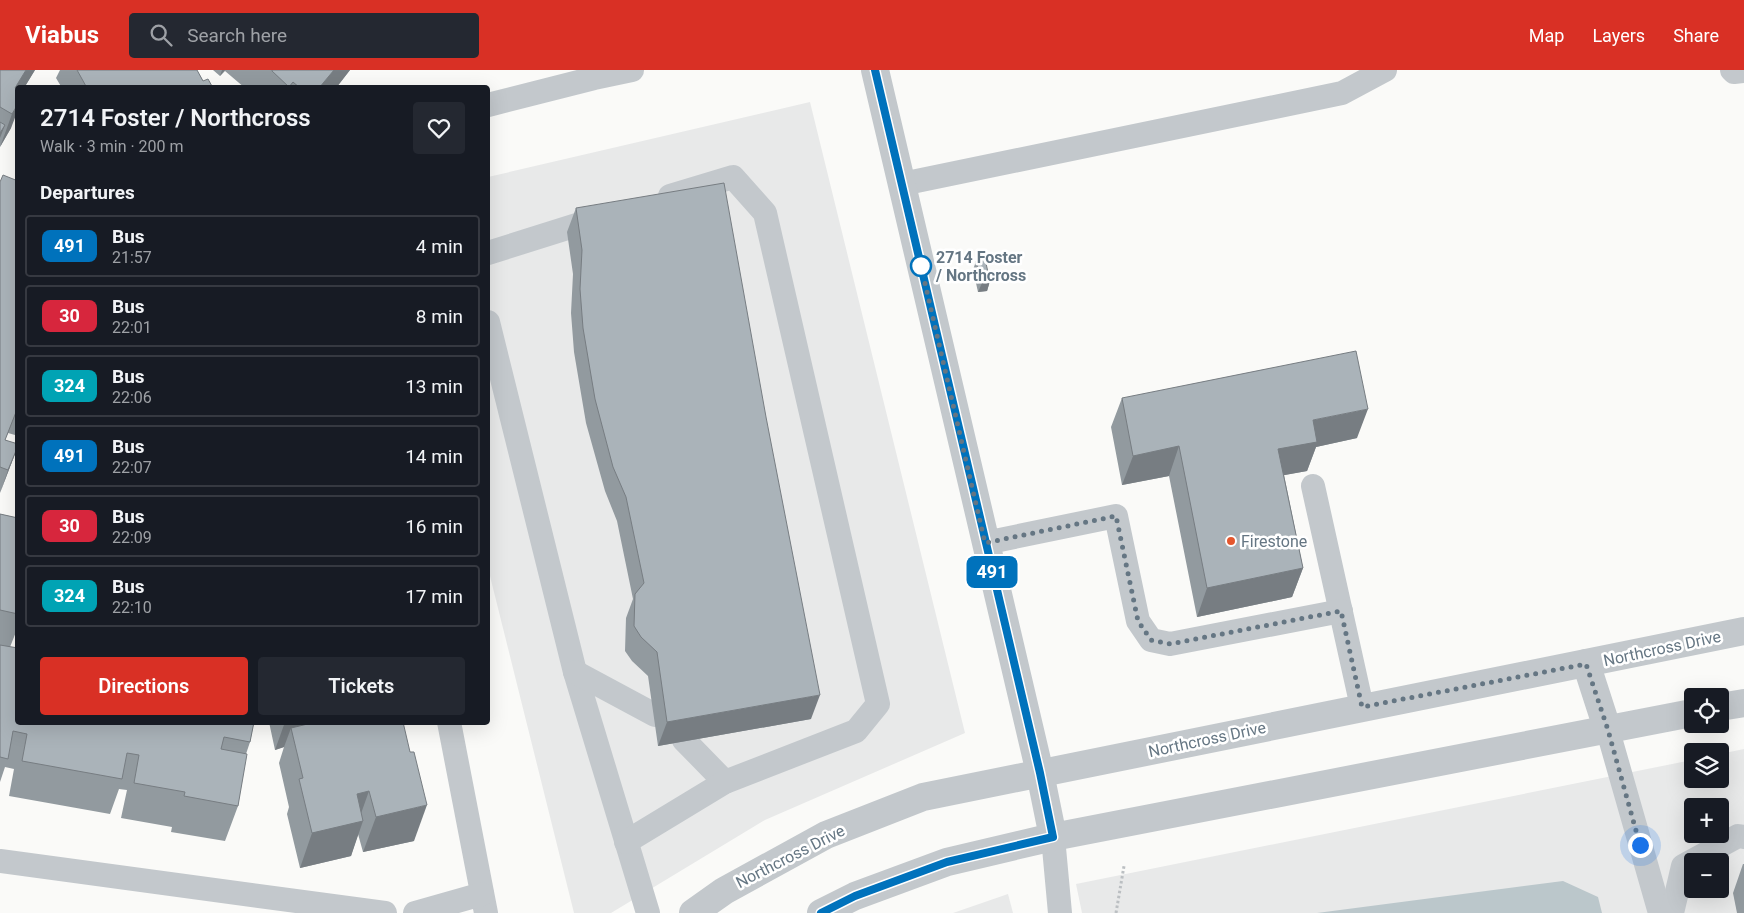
<!DOCTYPE html>
<html lang="en">
<head>
<meta charset="utf-8">
<style>
	:root { --surface:#171b24; --page:#242831; --text:#f1f3f6; --muted:#9ea1a6; --line:#363941; --accent:#d93025 }
	body { margin:0; font-family:Roboto,sans-serif; background:var(--page); color:var(--text); height:100vh; display:flex; flex-direction:column; font-size:19px; white-space:nowrap }
	* { box-sizing:border-box; margin:0 }
	p { font-size:16px; color:var(--muted) }
	.icon { flex:none; width:28px; height:28px; fill:none; stroke:currentColor; stroke-width:2; stroke-linecap:round; stroke-linejoin:round }
	.map { position:relative; flex:1; overflow:hidden }
	.drawer { position:absolute; left:15px; top:15px; width:475px; height:640px; display:flex; flex-direction:column; background:var(--surface); border-radius:5px; box-shadow:0 5px 20px #0002 }
	.drawer>* { flex:none }
	.badge { padding:0 10px; border-radius:8px; font-size:18px; line-height:32px }
	.controls { position:absolute; left:1684px; top:618px; display:grid; gap:10px }
	.controls a { display:grid; place-items:center; width:45px; height:45px; border-radius:5px; background:var(--surface); box-shadow:0 5px 20px #0002; font-size:25px }
	.you { position:absolute; width:25px; height:25px; margin:-12px; border:4px solid #fff; border-radius:50%; background:#1a73e8; box-shadow:0 0 0 8px #1a73e833 }
	.map>.badge { position:absolute; translate:-50% -50%; box-shadow:0 0 0 2px #fff }
	h2 { padding:0 25px; font-size:19px; line-height:45px }
	.round { display:grid; place-items:center; flex:none; width:52px; height:52px; border-radius:5px; background:var(--page) }
	.headline { display:flex; align-items:center; justify-content:space-between; height:85px; padding:0 25px }
	h1 { font-size:24px; font-weight:600; line-height:38px }
	.primary-button { display:flex; gap:10px; margin-top:auto; padding:10px 25px }
	.primary-button a { flex:1; height:58px; border-radius:5px; background:var(--accent); color:#fff; font-size:20px; font-weight:600; line-height:58px; text-align:center }
	.primary-button a+a { background:var(--page); color:var(--text) }
	ul { padding:0; list-style:none }
	li { display:flex; align-items:center; gap:15px; height:62px; margin:0 10px 8px; padding:0 15px; border:2px solid var(--line); border-radius:5px }
	li div { flex:1 }
	li b { display:block; font-size:19px }
	li em { font-style:normal }
	li .badge { min-width:55px; font-weight:700; text-align:center }
	header { display:flex; align-items:center; gap:30px; box-sizing:border-box; height:70px; padding:0 25px; background:var(--accent); color:#fff }
	header strong { font-size:24px }
	nav { display:flex; gap:28px; margin-inline-start:auto; font-size:18px }
	.search { width:350px; height:45px; background:var(--page); display:flex; align-items:center; gap:12px; box-sizing:border-box; padding:0 18px; border-radius:5px; color:var(--muted); font-size:19px }
	.map>svg:first-child { display:block }
	.built { fill:#e8e9e9; fill-rule:evenodd }
	.water { fill:#bbc7cb }
	.lines { fill:none; stroke-linecap:round; stroke-linejoin:round }
	.path { stroke:#bbbfc2; stroke-width:3; stroke-dasharray:2.5 2.5; stroke-linecap:butt }
	.service { stroke:#c3c8cc; stroke-width:24 }
	.tertiary { stroke:#c3c8cc; stroke-width:28 }
	.wall { fill:#929a9f }
	.shaded-wall { fill:#777d82 }
	.building { fill:#aab3b9; stroke:#777d82 }
	.line-casing { stroke:#fff; stroke-width:11 }
	.line { stroke:#0072bc; stroke-width:8 }
	.walk { stroke:#657683; stroke-width:5; stroke-dasharray:0 9 }
	.stop-dot { fill:#fff; stroke:#0072bc; stroke-width:2.5 }
	.poi-dot { fill:#e4572e; stroke:#fff; stroke-width:2 }
	.labels { text-anchor:middle; stroke-width:5; stroke-linejoin:round; paint-order:stroke }
	.stop-label { font-size:16px; font-weight:bold; fill:#657683; stroke:#fff; text-anchor:start }
	.poi-label { font-size:16px; fill:#657683; stroke:#fff; text-anchor:start }
	.street-label { font-size:16px; fill:#657683; stroke:#fff }
</style>
</head>
<body>
<header>
<strong>Viabus</strong>
<div class="search"><svg class="icon" aria-label="search" viewBox="0 0 24 24"><circle cx="10" cy="10" r="6"/><path d="M15 15l6 6"/></svg>Search here</div>
<nav><a>Map</a><a>Layers</a><a>Share</a></nav>
</header>
<div class="map">
<svg width="1744" height="843" viewBox="0 0 1744 843">
	<rect width="100%" height="100%" fill="#fafaf8"/>
	<g class="built">
		<polygon points="810,32 965,663 765,750 611,843 574,843 488,498 488,107"/>
		<path d="M 1744,679 L 1744,843 L 1082,843 L 1076,814 L 1692,690 L 1692,709 L 1720,709 L 1720,684 ZM 1692,736 L 1720,736 L 1720,764 L 1692,764 ZM 1692,791 L 1720,791 L 1720,819 L 1692,819 Z"/>
		<polygon points="1008,824 1013,843 953,843"/>
	</g>
	<polygon class="water" points="1563,811 1598,827 1602,843 1317,843"/>
	<g class="lines">
		<polyline class="path" points="1116,843 1124,796"/>
		<g class="service">
			<polyline points="1732,0 1734,2 1744,1"/>
			<polyline points="488,35 594,8 632,0"/>
			<polyline points="902,114 1342,23 1385,0"/>
			<polyline points="488,183 599,148"/>
			<polyline points="488,252 575,602 648,843"/>
			<polyline points="1313,416 1362,637"/>
			<polyline points="985,473 1116,446 1138,551 1151,570 1170,574 1341,541"/>
			<polyline points="575,602 655,645"/>
			<polyline points="449,652 486,843"/>
			<polyline points="1608,661 1660,843"/>
			<polyline points="684,670 725,712"/>
			<polyline points="1053,767 1060,843"/>
			<polyline points="626,772 725,712 856,661 878,634 765,143 733,107 670,126"/>
			<polyline points="0,791 385,843"/>
			<polyline points="415,843 482,824"/>
			<polyline points="1672,843 1683,796 1738,766 1744,767"/>
		</g>
		<g class="tertiary">
			<polyline points="875,0 1040,703 1053,767"/>
			<polyline points="1586,593 1608,661"/>
			<polyline points="1720,637 1744,633"/>
			<polyline points="693,843 724,821 826,765 923,727 1744,561"/>
			<polyline points="821,843 855,826 947,792 1053,767 1692,643"/>
		</g>
	</g>
	<g class="wall">
		<polygon points="0,0 35,0 24,18 18,18 11,58 0,77"/>
		<polygon points="60,0 197,0 203,11 213,18 62,18 56,8"/>
		<polygon points="213,0 350,0 336,18 245,18 225,1 220,6"/>
		<polygon points="18,111 18,358 15,365 8,363 5,370 18,376 0,423 0,112"/>
		<polygon points="576,138 811,649 658,676 648,606 632,591 625,581 626,548 633,529 617,451 605,421 586,353 574,282 571,243 573,204 567,162"/>
		<polygon points="976,191 990,211 987,221 978,222 973,200"/>
		<polygon points="1122,328 1357,368 1316,377 1307,401 1284,405 1303,498 1292,527 1197,547 1169,406 1122,415 1111,357"/>
		<polygon points="0,444 18,448 18,557 10,577 18,652 254,652 250,672 246,684 238,736 225,771 171,762 172,757 121,748 127,720 119,719 110,744 9,726 14,699 5,697 0,712"/>
		<polygon points="269,652 403,652 414,771 363,782 358,764 351,786 300,798 287,744 289,737 279,693 284,677 275,680"/>
		<polygon points="1743,794 1744,794 1744,843 1737,843 1733,823"/>
	</g>
	<g class="shaded-wall">
		<polygon points="26,0 35,0 24,18 18,18 18,28 15,18"/>
		<polygon points="222,0 225,0 220,6"/>
		<polygon points="334,0 350,0 336,18 319,18"/>
		<polygon points="18,34 18,40 11,58 0,77 12,44"/>
		<polygon points="5,55 0,68 0,63"/>
		<polygon points="990,211 987,221 978,222 982,213"/>
		<polygon points="1368,339 1357,368 1316,377 1307,401 1268,408 1278,379 1313,350"/>
		<polygon points="18,376 0,423 8,400"/>
		<polygon points="1179,376 1169,406 1122,415 1133,386"/>
		<polygon points="1303,498 1292,527 1197,547 1207,518"/>
		<polygon points="820,625 811,649 658,676 667,652"/>
		<polygon points="285,652 310,652 302,673 291,658 284,677 275,680"/>
		<polygon points="369,721 358,752 363,751 351,786 300,798 312,763 357,724"/>
		<polygon points="427,735 414,771 363,782 376,747"/>
	</g>
	<g class="building">
		<polygon points="0,0 26,0 15,18 18,19 18,34 12,44 0,37"/>
		<polygon points="77,0 197,0 203,11 208,9 213,18 87,18"/>
		<polygon points="272,0 334,0 319,18 300,18 293,12 289,17 272,1"/>
		<polygon points="0,52 5,55 0,63"/>
		<polygon points="3,105 18,111 18,337 5,370 18,374 18,376 8,400 0,397 0,112"/>
		<polygon points="724,113 766,347 820,625 667,652 657,582 641,567 634,556 635,524 644,513 626,427 613,397 595,329 583,258 580,219 582,180 576,138"/>
		<polygon points="985,189 990,211 982,213 976,191"/>
		<polygon points="1356,281 1368,339 1313,350 1317,372 1278,379 1303,498 1207,518 1179,376 1133,386 1122,328"/>
		<polygon points="0,444 18,448 18,544 0,540"/>
		<polygon points="0,575 18,578 18,652 254,652 250,672 224,667 221,679 247,684 238,736 184,726 185,722 134,713 139,685 127,683 122,709 22,691 27,664 13,661 8,689 0,687"/>
		<polygon points="316,652 403,652 410,682 414,682 427,735 376,747 369,721 357,724 363,751 312,763 299,709 303,708 291,658"/>
	</g>
	<g class="lines">
		<g class="line-casing">
			<polyline id="line" points="821,843 855,826 947,792 1053,767 1040,703 875,0"/>
		</g>
		<use href="#line" class="line"/>
		<polyline class="walk" points="921,196 985,473 1116,446 1138,551 1151,570 1170,574 1341,541 1362,637 1586,594 1608,660 1640,775"/>
	</g>
	<circle class="stop-dot" cx="921" cy="196" r="10"/>
	<circle class="poi-dot" cx="1231" cy="471" r="5"/>
	<g class="labels">
		<g class="stop-label">
			<text x="936" y="193">2714 Foster<tspan x="936" dy="18">/ Northcross</tspan></text>
		</g>
		<g class="poi-label">
			<text x="1241" y="477">Firestone</text>
		</g>
		<g class="street-label">
			<text transform="translate(1662 578) rotate(-12)" y="6">Northcross Drive</text>
			<text transform="translate(1207 669) rotate(-12)" y="6">Northcross Drive</text>
			<text transform="translate(790 786) rotate(-27)" y="6">Northcross Drive</text>
		</g>
	</g>
</svg>
<div class="controls">
<a><svg class="icon" aria-label="locate" viewBox="0 0 24 24"><circle cx="12" cy="12" r="6"/><path d="M12 2v4M12 18v4M2 12h4M18 12h4"/></svg></a>
<a><svg class="icon" aria-label="layers" viewBox="0 0 24 24"><path d="M12 4l9 5-9 5-9-5zM3 14l9 5 9-5"/></svg></a>
<a>+</a>
<a>−</a>
</div>
<div class="you" style="left:1640px;top:775px"></div>
<b class="badge" style="left:992px;top:502px;background:#0072bc;color:#fff">491</b>
<section class="drawer">
<div class="headline"><div><h1>2714 Foster / Northcross</h1><p>Walk · 3 min · 200 m</p></div><a class="round"><svg class="icon" aria-label="heart" viewBox="0 0 24 24"><path d="M12 20l-8-8c-3-5 5-10 8-4 3-6 11-1 8 4z"/></svg></a></div>
<h2>Departures</h2>
<ul>
<li><span class="badge" style="background:#0072bc;color:#fff">491</span><div><b>Bus</b><p>21:57</p></div><em>4 min</em></li>
<li><span class="badge" style="background:#d7263d;color:#fff">30</span><div><b>Bus</b><p>22:01</p></div><em>8 min</em></li>
<li><span class="badge" style="background:#00a3b4;color:#fff">324</span><div><b>Bus</b><p>22:06</p></div><em>13 min</em></li>
<li><span class="badge" style="background:#0072bc;color:#fff">491</span><div><b>Bus</b><p>22:07</p></div><em>14 min</em></li>
<li><span class="badge" style="background:#d7263d;color:#fff">30</span><div><b>Bus</b><p>22:09</p></div><em>16 min</em></li>
<li><span class="badge" style="background:#00a3b4;color:#fff">324</span><div><b>Bus</b><p>22:10</p></div><em>17 min</em></li>
</ul>
<div class="primary-button"><a>Directions</a><a>Tickets</a></div>
</section>
</div>
</body>
</html>
